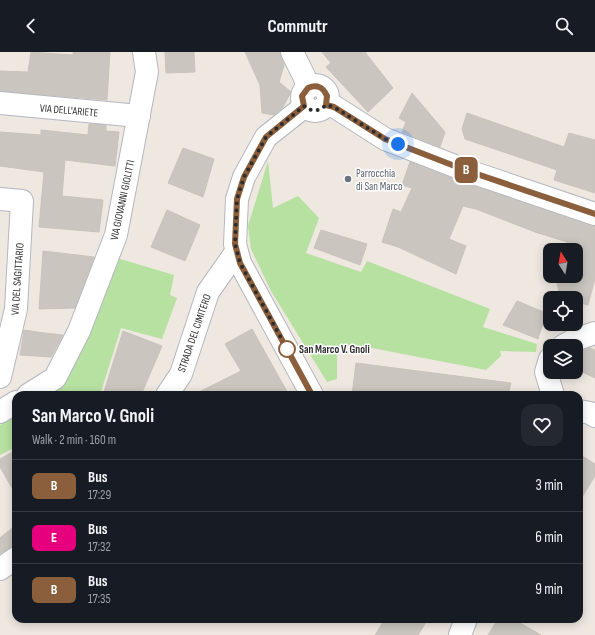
<!DOCTYPE html>
<html lang="en">
<head>
<meta charset="utf-8">
<style>
	:root { --surface:#171b24; --page:#242831; --text:#f1f3f6; --muted:#9ea1a6; --line:#363941 }
	body { margin:0; font-family:"Sofia Sans Condensed",sans-serif; background:var(--page); color:var(--text); height:100vh; display:flex; flex-direction:column; font-size:15px; white-space:nowrap }
	* { box-sizing:border-box; margin:0 }
	p { font-size:13px; color:var(--muted) }
	.icon { flex:none; width:22px; height:22px; fill:none; stroke:currentColor; stroke-width:2; stroke-linecap:round; stroke-linejoin:round }
	.map { position:relative; flex:1; overflow:hidden }
	.sheet { position:absolute; left:12px; top:339px; width:571px; height:232px; display:flex; flex-direction:column; background:var(--surface); border-radius:12px; box-shadow:0 2px 10px #0003 }
	.sheet>* { flex:none }
	.badge { padding:0 8px; border-radius:6px; font-size:14px; line-height:26px }
	.needle { width:26px; rotate:349deg }
	.tools { position:absolute; left:543px; top:191px; display:grid; gap:8px }
	.tools a { display:grid; place-items:center; width:40px; height:40px; border-radius:8px; background:var(--surface); box-shadow:0 2px 10px #0003; font-size:20px }
	.you { position:absolute; width:20px; height:20px; margin:-10px; border:3px solid #fff; border-radius:50%; background:#1a73e8; box-shadow:0 0 0 6px #1a73e833 }
	.map>.badge { position:absolute; translate:-50% -50%; box-shadow:0 0 0 2px #fff }
	.round { display:grid; place-items:center; flex:none; width:42px; height:42px; border-radius:12px; background:var(--page) }
	.overview { display:flex; align-items:center; justify-content:space-between; height:68px; padding:0 20px }
	h1 { font-size:19px; font-weight:700; line-height:30px }
	ul { padding:0; list-style:none }
	li { display:flex; align-items:center; gap:12px; height:52px; padding:0 20px; border-top:1px solid var(--line) }
	li div { flex:1 }
	li b { display:block; font-size:15px }
	li em { font-style:normal }
	li .badge { min-width:44px; font-weight:700; text-align:center }
	header { display:flex; justify-content:space-between; align-items:center; height:52px; padding:0 20px; background:var(--surface); font-size:18px; font-weight:700 }
	.map>svg:first-child { display:block }
	.green { fill:#b6e1a1 }
	.building { fill:#cac6bf; stroke:#c9c4ba }
	.lines { fill:none; stroke-linecap:round; stroke-linejoin:round }
	.minor-casing { stroke:#b4b7c0; stroke-width:24 }
	.minor { stroke:#fff; stroke-width:22 }
	.line-casing { stroke:#fff; stroke-width:9 }
	.line { stroke:#8b5e3c; stroke-width:6 }
	.walk { stroke:#2d2d2d; stroke-width:4; stroke-dasharray:0 7.2 }
	.worship-dot { fill:#6b7280; stroke:#fff; stroke-width:1.5 }
	.stop-dot { fill:#fff; stroke:#8b5e3c; stroke-width:2 }
	.labels { text-anchor:middle; stroke-width:3; stroke-linejoin:round; paint-order:stroke }
	.street-label { font-size:11px; fill:#2d2d2d; stroke:#fff }
	.worship-label { font-size:11px; fill:#5b616d; stroke:#fff; text-anchor:start }
	.stop-label { font-size:11px; font-weight:bold; fill:#2d2d2d; stroke:#fff; text-anchor:start }
</style>
</head>
<body>
<header><svg class="icon" aria-label="back" viewBox="0 0 24 24"><path d="M15 5l-7 7 7 7"/></svg>Commutr<svg class="icon" aria-label="search" viewBox="0 0 24 24"><circle cx="10" cy="10" r="6"/><path d="M15 15l6 6"/></svg></header>
<div class="map">
<svg width="595" height="583" viewBox="0 0 595 583">
	<rect width="100%" height="100%" fill="#eee8e1"/>
	<g class="green">
		<polygon points="268,109 273,156 298,144 319,166 306,201 361,220 367,209 490,257 483,275 537,292 536,300 500,299 501,304 486,318 351,292 337,300 337,327 327,330 271,239 251,197 248,174"/>
		<polygon points="117,206 174,223 170,243 177,246 162,287 121,276 100,343 50,343"/>
		<polygon points="16,364 16,395 0,403 0,373"/>
	</g>
	<g class="building">
		<polygon points="31,0 73,3 73,0 110,0 107,48 0,39 0,19 28,20"/>
		<polygon points="165,0 194,0 195,20 166,21"/>
		<polygon points="245,0 280,0 284,13 279,30 291,40 283,55 274,63 262,61 260,33"/>
		<polygon points="322,0 365,0 393,36 368,60 326,15 331,11"/>
		<polygon points="412,41 445,80 440,95 402,80 406,70 399,66"/>
		<polygon points="467,61 564,95 569,81 595,88 595,141 554,128 557,118 465,87 462,77"/>
		<polygon points="89,72 106,73 106,79 119,80 115,114 65,108 62,144 103,148 99,180 39,175 44,120 0,114 0,80 41,83 41,78 88,83"/>
		<polygon points="183,96 214,107 203,145 168,131"/>
		<polygon points="410,110 461,130 595,174 595,226 588,253 576,250 576,246 560,246 557,230 558,224 576,224 576,198 566,194 567,190 535,180 476,157 463,154 449,187 466,194 456,222 398,195 382,190 393,157 401,160 412,136 402,133"/>
		<polygon points="167,158 200,173 185,209 151,195"/>
		<polygon points="321,178 367,192 360,213 314,196"/>
		<polygon points="43,199 94,205 75,256 39,257"/>
		<polygon points="517,249 546,261 538,287 503,273"/>
		<polygon points="252,277 289,343 193,343 241,319 225,292"/>
		<polygon points="24,278 44,281 63,283 51,305 20,303"/>
		<polygon points="123,279 162,294 141,343 103,343"/>
		<polygon points="590,296 595,298 595,326 576,317 576,307 580,299"/>
		<polygon points="356,311 511,331 508,343 352,343"/>
		<polygon points="16,398 16,443 0,415 0,407"/>
		<polygon points="579,402 595,412 595,424 579,450"/>
		<polygon points="16,473 16,494 9,496 0,502 0,486"/>
		<polygon points="385,567 428,567 418,583 375,583"/>
		<polygon points="498,567 513,567 541,583 488,583"/>
	</g>
	<g class="lines">
		<g class="minor-casing">
			<g id="minor">
				<polyline points="292,0 304,24 308,36"/>
				<circle cx="315" cy="46" r="13"/>
				<polyline points="0,51 139,64"/>
				<polyline points="326,53 335,55 385,87 465,118 595,162"/>
				<polyline points="305,54 266,85 244,125 237,147 235,192 240,211 312,343"/>
				<polyline points="0,147 22,149 16,257 0,325"/>
				<polyline points="563,294 574,288 595,281"/>
				<polyline points="550,307 546,320 553,343"/>
				<polyline points="28,343 55,326 79,279 116,183 147,20 144,0"/>
				<polyline points="167,343 181,322 208,240 236,200"/>
				<polyline points="579,359 590,361 595,364"/>
				<polyline points="0,360 16,350"/>
				<polyline points="0,517 16,506"/>
				<polyline points="460,583 466,567"/>
			</g>
		</g>
		<use href="#minor" class="minor"/>
	</g>
	<g class="lines">
		<g class="line-casing">
			<path id="line" d="M 312,343 L 240,211 L 235,192 L 237,147 L 244,125 L 266,85 L 304,54 L 302,44 L 308,36 C 317,32 323,35 327,44 L 326,53 L 334,55 L 385,87 L 465,118 L 595,162"/>
		</g>
		<use href="#line" class="line"/>
		<path class="walk" d="M 287,297 L 240,211 L 235,192 L 237,147 L 244,125 L 266,85 L 304,54 C 312,60 319,60 326,53 L 334,55 L 385,87 L 398,92"/>
	</g>
	<circle class="worship-dot" cx="348" cy="127" r="4"/>
	<circle class="stop-dot" cx="287" cy="297" r="8"/>
	<g class="labels">
		<g class="street-label">
			<text transform="translate(69 58) rotate(5)" y="4">VIA DELL'ARIETE</text>
			<text transform="translate(122 148) rotate(-78)" y="4">VIA GIOVANNI GIOLITTI</text>
			<text transform="translate(17 227) rotate(-86)" y="4">VIA DEL SAGITTARIO</text>
			<text transform="translate(194 281) rotate(-71)" y="4">STRADA DEL CIMITERO</text>
		</g>
		<g class="worship-label">
			<text x="356" y="125">Parrocchia<tspan x="356" dy="13">di San Marco</tspan></text>
		</g>
		<g class="stop-label">
			<text x="299" y="301">San Marco V. Gnoli</text>
		</g>
	</g>
</svg>
<div class="tools">
<a><svg class="needle" viewBox="-14 -14 28 28"><path d="M0-13l5 13h-10z" fill="#e53935"/><path d="M0 13l5-13h-10z" fill="#9ea1a6"/></svg></a>
<a><svg class="icon" aria-label="locate" viewBox="0 0 24 24"><circle cx="12" cy="12" r="6"/><path d="M12 2v4M12 18v4M2 12h4M18 12h4"/></svg></a>
<a><svg class="icon" aria-label="layers" viewBox="0 0 24 24"><path d="M12 4l9 5-9 5-9-5zM3 14l9 5 9-5"/></svg></a>
</div>
<div class="you" style="left:398px;top:92px"></div>
<b class="badge" style="left:466px;top:118px;background:#8b5e3c;color:#fff">B</b>
<section class="sheet">
<div class="overview"><div><h1>San Marco V. Gnoli</h1><p>Walk · 2 min · 160 m</p></div><a class="round"><svg class="icon" aria-label="heart" viewBox="0 0 24 24"><path d="M12 20l-8-8c-3-5 5-10 8-4 3-6 11-1 8 4z"/></svg></a></div>
<ul>
<li><span class="badge" style="background:#8b5e3c;color:#fff">B</span><div><b>Bus</b><p>17:29</p></div><em>3 min</em></li>
<li><span class="badge" style="background:#e6007e;color:#fff">E</span><div><b>Bus</b><p>17:32</p></div><em>6 min</em></li>
<li><span class="badge" style="background:#8b5e3c;color:#fff">B</span><div><b>Bus</b><p>17:35</p></div><em>9 min</em></li>
</ul>
</section>
</div>
</body>
</html>
